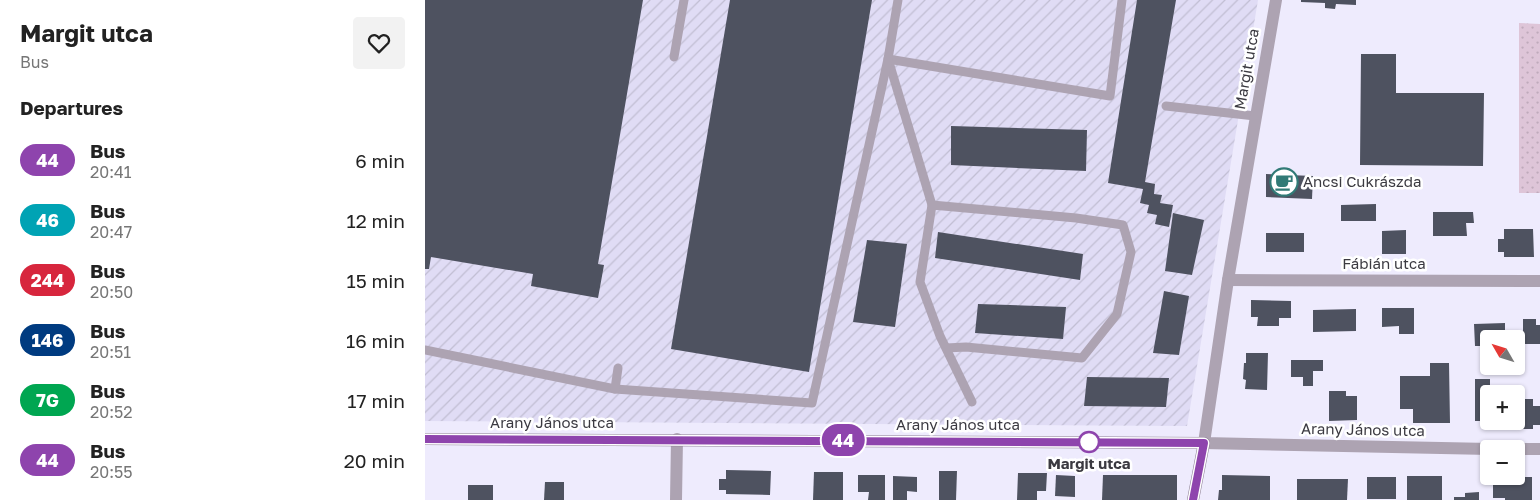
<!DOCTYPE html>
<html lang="en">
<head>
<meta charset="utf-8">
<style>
	:root { --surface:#fff; --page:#f2f2f2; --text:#222; --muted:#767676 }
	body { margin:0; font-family:"Golos Text",sans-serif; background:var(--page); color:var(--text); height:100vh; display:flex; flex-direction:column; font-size:19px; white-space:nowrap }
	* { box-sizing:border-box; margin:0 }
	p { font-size:16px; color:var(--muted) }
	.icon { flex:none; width:28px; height:28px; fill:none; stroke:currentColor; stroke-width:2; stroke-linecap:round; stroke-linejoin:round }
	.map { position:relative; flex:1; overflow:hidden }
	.sheet { display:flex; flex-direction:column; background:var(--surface); width:425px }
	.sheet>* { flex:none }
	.badge { padding:0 10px; border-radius:16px; font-size:18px; line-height:32px }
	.needle { width:32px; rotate:309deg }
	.controls { position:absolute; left:1055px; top:330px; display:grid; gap:10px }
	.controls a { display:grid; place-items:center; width:45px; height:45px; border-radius:5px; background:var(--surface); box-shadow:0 1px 4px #0004; font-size:25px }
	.map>.badge { position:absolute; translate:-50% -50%; box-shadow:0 0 0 2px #fff }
	h2 { padding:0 20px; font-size:19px; line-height:45px }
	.round { display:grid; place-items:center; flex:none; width:52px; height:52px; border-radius:5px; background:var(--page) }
	.headline { display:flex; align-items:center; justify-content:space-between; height:85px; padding:0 20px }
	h1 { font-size:24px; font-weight:700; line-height:38px }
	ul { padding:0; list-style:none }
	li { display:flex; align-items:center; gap:15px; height:60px; padding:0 20px }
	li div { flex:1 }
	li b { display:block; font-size:19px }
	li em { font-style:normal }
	li .badge { min-width:55px; font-weight:700; text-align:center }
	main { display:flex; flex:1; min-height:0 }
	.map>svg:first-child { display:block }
	.industrial { fill:url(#industrial-furrows) }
	.green { fill:url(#green-dots) }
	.building { fill:#4e5260 }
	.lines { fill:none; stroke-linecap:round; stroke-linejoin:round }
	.lane { stroke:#ada3b2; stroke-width:9 }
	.street { stroke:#ada3b2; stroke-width:12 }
	.secondary { stroke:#8d7f95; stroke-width:12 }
	.line-casing { stroke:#fff; stroke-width:11 }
	.line { stroke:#8e44ad; stroke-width:8 }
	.stop-dot { fill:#fff; stroke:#8e44ad; stroke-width:2.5 }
	.labels { text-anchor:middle; stroke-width:5; stroke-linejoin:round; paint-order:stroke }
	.street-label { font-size:15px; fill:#3b3a41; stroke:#fff }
	.poi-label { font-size:15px; fill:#3b3a41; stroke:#fff; text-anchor:start }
	.stop-label { font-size:15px; font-weight:bold; fill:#3b3a41; stroke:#fff }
</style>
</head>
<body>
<main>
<section class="sheet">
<div class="headline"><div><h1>Margit utca</h1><p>Bus</p></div><a class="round"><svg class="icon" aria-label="heart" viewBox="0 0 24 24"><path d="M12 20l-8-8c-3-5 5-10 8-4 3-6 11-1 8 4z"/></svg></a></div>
<h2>Departures</h2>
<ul>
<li><span class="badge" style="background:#8e44ad;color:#fff">44</span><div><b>Bus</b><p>20:41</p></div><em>6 min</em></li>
<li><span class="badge" style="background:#00a3b4;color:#fff">46</span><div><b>Bus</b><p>20:47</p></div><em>12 min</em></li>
<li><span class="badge" style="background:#d7263d;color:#fff">244</span><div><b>Bus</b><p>20:50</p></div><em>15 min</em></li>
<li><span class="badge" style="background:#003b80;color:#fff">146</span><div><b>Bus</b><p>20:51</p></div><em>16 min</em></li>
<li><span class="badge" style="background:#00a651;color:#fff">7G</span><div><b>Bus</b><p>20:52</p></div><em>17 min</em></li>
<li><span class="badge" style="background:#8e44ad;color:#fff">44</span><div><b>Bus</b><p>20:55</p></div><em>20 min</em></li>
</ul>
</section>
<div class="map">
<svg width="1115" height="500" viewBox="0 0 1115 500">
	<defs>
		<pattern id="industrial-furrows" width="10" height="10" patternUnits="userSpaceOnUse" patternTransform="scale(1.25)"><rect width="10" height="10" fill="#e0dcf5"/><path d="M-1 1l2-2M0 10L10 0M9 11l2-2" fill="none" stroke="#c1bed3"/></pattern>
		<pattern id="green-dots" width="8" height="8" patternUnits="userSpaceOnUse" patternTransform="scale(1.25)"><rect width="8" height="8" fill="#dec5d8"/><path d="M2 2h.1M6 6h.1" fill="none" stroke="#bfaabb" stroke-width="1.8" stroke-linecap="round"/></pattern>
	</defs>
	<rect width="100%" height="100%" fill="#eeebfd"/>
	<polygon class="industrial" points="0,0 833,0 762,426 0,421"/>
	<polygon class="green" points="1094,23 1115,24 1115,193 1094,193"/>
	<g class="building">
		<polygon points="0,0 218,0 173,264 179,265 173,298 106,286 108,274 6,257 4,269 0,269"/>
		<polygon points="305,0 447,0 384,372 246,349"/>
		<polygon points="712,0 751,0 720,182 730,184 729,194 737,195 735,203 748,205 744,227 730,224 732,215 722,213 724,205 715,203 718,189 683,183"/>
		<polygon points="876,0 931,0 931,5 911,4 910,9 900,8 900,3 876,2"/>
		<polygon points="936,54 971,54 971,93 1059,93 1058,166 935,165"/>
		<polygon points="526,126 662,130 661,171 526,165"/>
		<polygon points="841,174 888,176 887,199 841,197"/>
		<polygon points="951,204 951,221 916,221 916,205"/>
		<polygon points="1008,212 1048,212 1049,223 1041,223 1042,236 1008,236"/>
		<polygon points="748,213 779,220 767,275 740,271"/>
		<polygon points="1079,229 1108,229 1109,257 1079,257 1079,252 1073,252 1073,239 1079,239"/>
		<polygon points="981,230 981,254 957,254 957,231"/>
		<polygon points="513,232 658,254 655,280 510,258"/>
		<rect x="841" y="233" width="38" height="19"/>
		<polygon points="442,240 482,244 470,327 428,322"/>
		<polygon points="739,291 764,296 754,355 728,353"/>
		<polygon points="826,300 866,301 866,318 854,318 854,326 832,326 833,317 826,317"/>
		<polygon points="553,304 641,307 638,339 550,333"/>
		<polygon points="957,308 989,308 989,334 974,334 974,326 957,327"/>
		<polygon points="931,309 931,331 888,332 888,310"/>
		<polygon points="1098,319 1111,319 1111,325 1115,325 1115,344 1098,344"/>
		<polygon points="1080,323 1080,339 1064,339 1064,346 1050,346 1049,324"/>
		<polygon points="821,353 843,353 842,390 820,389 821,380 818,379 819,363 821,363"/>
		<polygon points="866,360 898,360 898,371 888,371 888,386 878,386 878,377 866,377"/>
		<polygon points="1005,363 1024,363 1025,423 988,423 988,409 975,409 975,376 1005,376"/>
		<polygon points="662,377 744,378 741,407 659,406"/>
		<polygon points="1050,379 1065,379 1065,386 1081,386 1082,394 1064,394 1064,421 1050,421"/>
		<polygon points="904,391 921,391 921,396 932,396 932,420 904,421"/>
		<polygon points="1093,399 1108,399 1108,406 1115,406 1115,425 1108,425 1108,429 1093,429"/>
		<polygon points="301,470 346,471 345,495 301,494 301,490 294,490 294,479 301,479"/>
		<polygon points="514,471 532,471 531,500 514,500"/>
		<polygon points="389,472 418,472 418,500 388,500"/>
		<polygon points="593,473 622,473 621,491 612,491 612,500 592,500"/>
		<polygon points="433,475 460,475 460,500 443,500 444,492 433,492"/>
		<polygon points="631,475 650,476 650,497 630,496"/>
		<polygon points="678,475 752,475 752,500 677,500"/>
		<polygon points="797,475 845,476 845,500 793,500 794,490 797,490"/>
		<polygon points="468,476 492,477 492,492 482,491 482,500 468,500"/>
		<rect x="982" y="476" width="35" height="24"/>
		<rect x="942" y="477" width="29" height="22"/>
		<polygon points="1081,477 1107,477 1107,500 1080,500 1080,498 1068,498 1068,483 1080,483"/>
		<polygon points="872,479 923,479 922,500 872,500"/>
		<polygon points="120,482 139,482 139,500 119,500"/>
		<rect x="43" y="485" width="25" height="15"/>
		<polygon points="1054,492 1054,500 1029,500 1029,497 1040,497 1040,493"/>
	</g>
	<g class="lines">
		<g class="lane">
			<polyline points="249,57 259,0"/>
			<polyline points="741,106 830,116"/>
			<polyline points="507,205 463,59 685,96 697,0"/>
			<polyline points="521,348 541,347 657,358 692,314 706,252 698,225 651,218 507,205 495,282 515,336 547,402"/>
			<polyline points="0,350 190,389 387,403 463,59 473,0"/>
			<polyline points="190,389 193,368"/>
		</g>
		<g class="street">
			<polyline points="851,0 803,280 779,443 1065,449"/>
			<polyline points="803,280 1115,281"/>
			<polyline points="1091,449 1115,449"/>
			<polyline points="251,500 252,439"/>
		</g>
		<polyline class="secondary" points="0,439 779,443 768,500"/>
	</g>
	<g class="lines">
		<g class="line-casing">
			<polyline id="line" points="0,439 779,443 768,500"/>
		</g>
		<use href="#line" class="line"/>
	</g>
	<defs>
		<g id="cafe-ring" transform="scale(1.4375)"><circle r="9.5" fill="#fff" stroke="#317a76" stroke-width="1.5"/><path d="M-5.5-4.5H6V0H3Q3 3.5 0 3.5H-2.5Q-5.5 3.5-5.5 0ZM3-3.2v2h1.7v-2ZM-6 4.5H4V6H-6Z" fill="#317a76"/></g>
	</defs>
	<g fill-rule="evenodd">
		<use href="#cafe-ring" x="859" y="182"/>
	</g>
	<circle class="stop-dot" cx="664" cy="442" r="10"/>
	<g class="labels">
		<g class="street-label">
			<text transform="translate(822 69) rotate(-80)" y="5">Margit utca</text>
			<text x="959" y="269">Fábián utca</text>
			<text x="127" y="428">Arany János utca</text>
			<text x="533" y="430">Arany János utca</text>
			<text transform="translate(938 430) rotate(1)" y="5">Arany János utca</text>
		</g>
		<g class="poi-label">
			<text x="878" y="187">Ancsi Cukrászda</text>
		</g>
		<g class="stop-label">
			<text x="664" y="469">Margit utca</text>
		</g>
	</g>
</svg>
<div class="controls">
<a><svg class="needle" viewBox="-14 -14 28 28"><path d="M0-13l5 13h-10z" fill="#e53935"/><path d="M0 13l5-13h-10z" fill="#767676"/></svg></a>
<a>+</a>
<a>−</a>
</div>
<b class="badge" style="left:418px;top:440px;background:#8e44ad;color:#fff">44</b>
</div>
</main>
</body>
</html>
